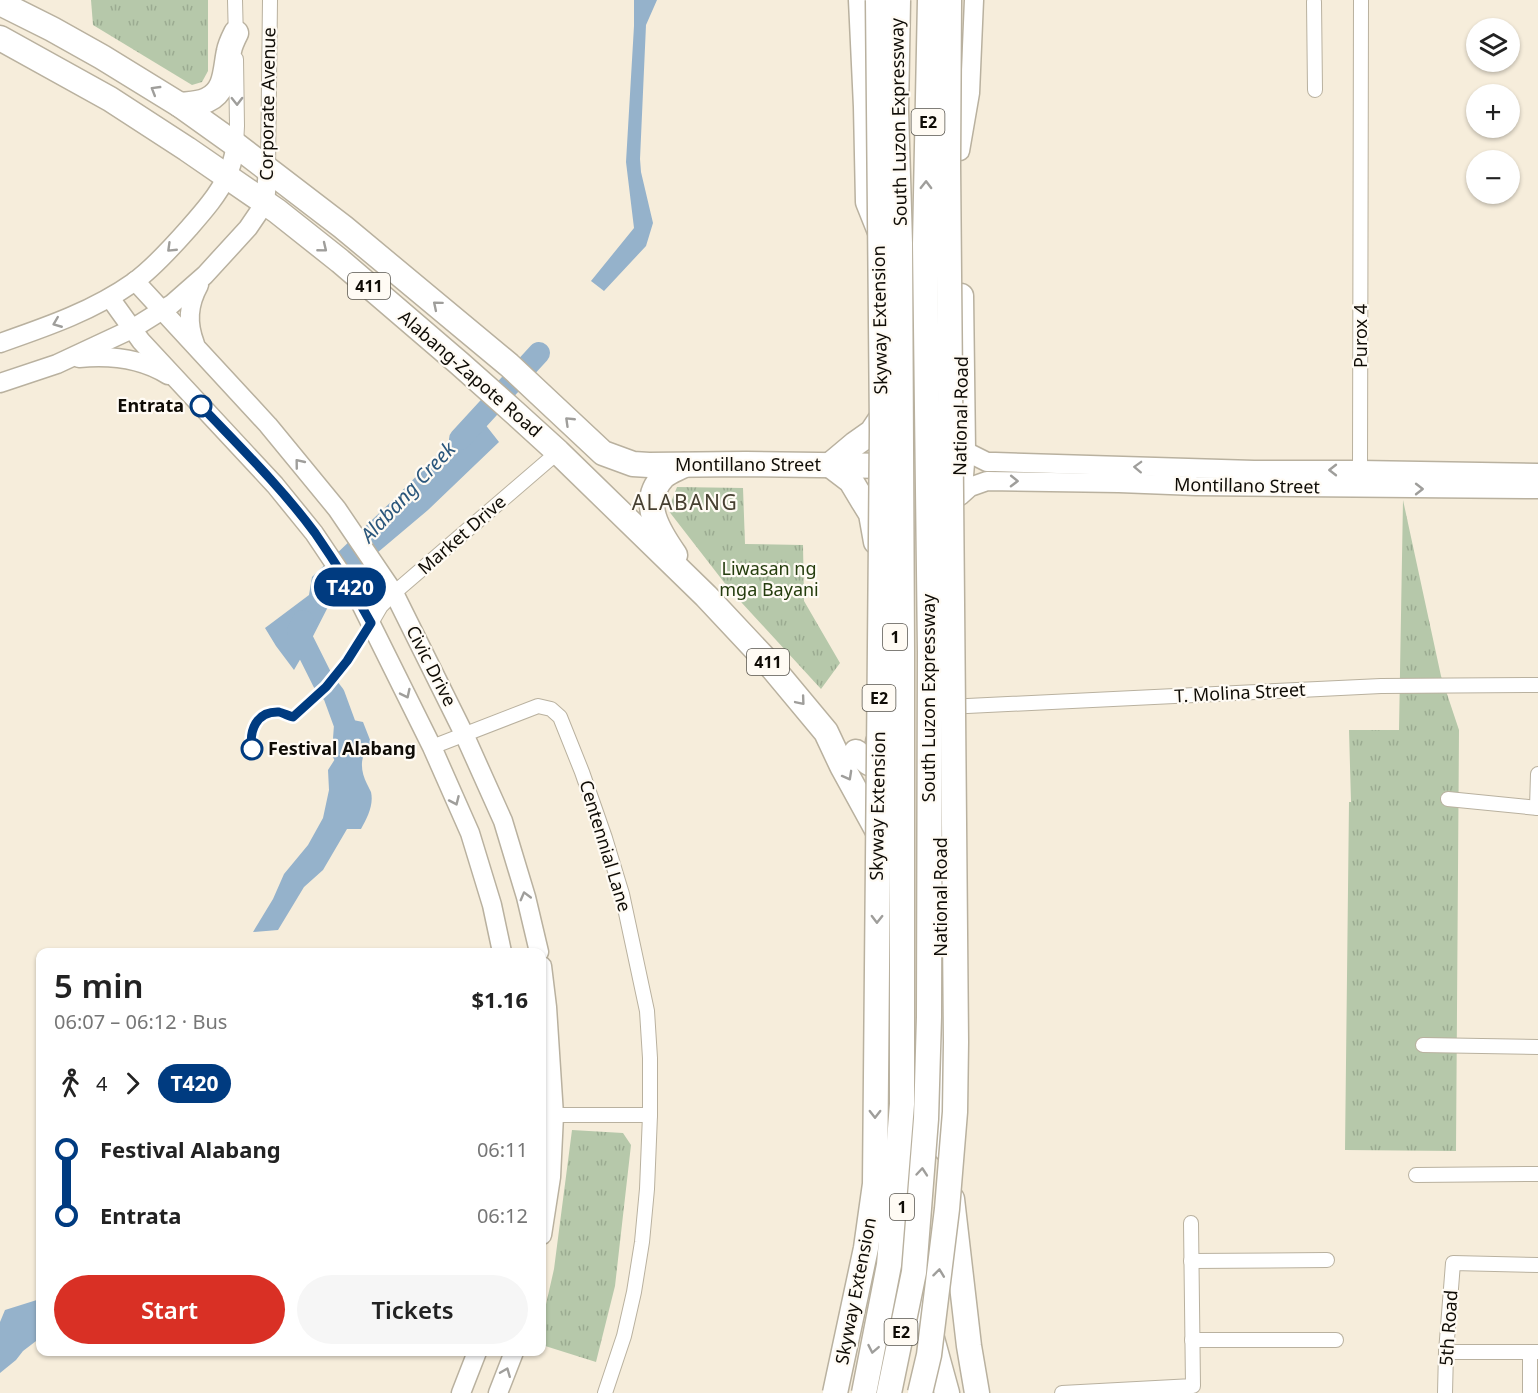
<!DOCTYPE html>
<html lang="en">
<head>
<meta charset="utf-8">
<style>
	:root { --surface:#fff; --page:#f6f6f6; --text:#222; --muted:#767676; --accent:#d93025 }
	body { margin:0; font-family:"Noto Sans",sans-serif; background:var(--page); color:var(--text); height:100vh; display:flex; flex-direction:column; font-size:22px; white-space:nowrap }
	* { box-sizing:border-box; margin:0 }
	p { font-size:20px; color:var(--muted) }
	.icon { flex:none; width:33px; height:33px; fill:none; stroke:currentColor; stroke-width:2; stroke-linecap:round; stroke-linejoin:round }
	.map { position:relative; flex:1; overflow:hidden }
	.drawer { position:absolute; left:36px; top:948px; width:510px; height:408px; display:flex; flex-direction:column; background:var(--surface); border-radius:12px; box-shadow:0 2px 4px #0004 }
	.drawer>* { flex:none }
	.badge { padding:0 12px; border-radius:20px; font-size:21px; line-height:39px }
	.fabs { position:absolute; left:1466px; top:18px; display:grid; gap:12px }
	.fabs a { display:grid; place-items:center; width:54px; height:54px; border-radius:50%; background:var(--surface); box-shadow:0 2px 4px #0004; font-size:30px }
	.map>.badge { position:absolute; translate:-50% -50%; box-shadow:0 0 0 3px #fff }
	.legs { display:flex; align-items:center; gap:9px; height:66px; padding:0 18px; font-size:20px }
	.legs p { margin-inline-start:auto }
	.summary { display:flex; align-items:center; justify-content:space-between; height:102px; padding:0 18px }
	h1 { font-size:33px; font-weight:600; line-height:45px }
	.action { display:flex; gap:12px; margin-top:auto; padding:12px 18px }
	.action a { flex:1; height:69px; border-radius:36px; background:var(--accent); color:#fff; font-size:24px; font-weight:600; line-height:69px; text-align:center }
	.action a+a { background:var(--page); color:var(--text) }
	ul { padding:0 18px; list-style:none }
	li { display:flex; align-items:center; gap:21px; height:66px; font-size:22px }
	li i { display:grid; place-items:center; width:9px; height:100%; margin:0 8px; background:currentColor }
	li i::after { content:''; width:15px; height:15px; margin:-8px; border:4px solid; border-radius:50%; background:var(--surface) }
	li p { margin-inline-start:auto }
	li:first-child i { background:linear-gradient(#0000 50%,currentColor 0) }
	li:last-child i { background:linear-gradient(currentColor 50%,#0000 0) }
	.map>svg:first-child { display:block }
	.grass { fill:url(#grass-tufts) }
	.water { fill:#95b2cb }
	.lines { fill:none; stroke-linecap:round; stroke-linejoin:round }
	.river { stroke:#95b2cb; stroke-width:22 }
	.street-casing { stroke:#b9b19f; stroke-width:16 }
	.secondary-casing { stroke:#b9b19f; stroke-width:21 }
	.highway-casing { stroke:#b9b19f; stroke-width:27 }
	.street { stroke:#fff; stroke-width:14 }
	.secondary { stroke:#fff; stroke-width:18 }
	.highway { stroke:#fff; stroke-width:24 }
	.highway-bridge-casing { stroke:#b9b19f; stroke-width:27; stroke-linecap:butt }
	.highway-bridge { stroke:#fff; stroke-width:24 }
	.oneway { stroke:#9f9e9b }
	.line-1-casing { stroke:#fff; stroke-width:14 }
	.line-1 { stroke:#003b80; stroke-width:9 }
	.stop-1-dot { fill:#fff; stroke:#003b80; stroke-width:3 }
	.labels { text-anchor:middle; stroke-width:4.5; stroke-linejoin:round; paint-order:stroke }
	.shield { fill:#fffbf4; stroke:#57544d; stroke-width:1.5 }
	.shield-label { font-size:16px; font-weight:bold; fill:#0f0c06 }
	.street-label { font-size:18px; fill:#0f0c06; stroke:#fffbf4 }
	.stop-label { font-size:18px; font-weight:bold; fill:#0f0c06; stroke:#fffbf4; text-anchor:end }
	.park-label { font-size:18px; fill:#253d0e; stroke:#fffbf4 }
	.water-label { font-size:20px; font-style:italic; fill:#2a567b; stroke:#fffbf4 }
	.quarter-label { font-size:21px; letter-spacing:1.5px; fill:#474031; stroke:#fffbf4 }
</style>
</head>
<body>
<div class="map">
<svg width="1538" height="1393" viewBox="0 0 1538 1393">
	<defs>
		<pattern id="grass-tufts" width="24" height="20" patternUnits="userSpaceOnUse" patternTransform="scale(1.5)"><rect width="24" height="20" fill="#b6c8aa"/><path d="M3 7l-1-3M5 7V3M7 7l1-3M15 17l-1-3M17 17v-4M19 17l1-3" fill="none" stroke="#9bab91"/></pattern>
	</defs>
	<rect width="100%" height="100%" fill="#f6eddb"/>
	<g class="grass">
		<polygon points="91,0 208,0 208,71 202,82 192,85 93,25"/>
		<polygon points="677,487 743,488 745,544 803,545 804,601 840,663 821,689 730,590 668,510"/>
		<polygon points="1403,500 1441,676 1459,730 1456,1151 1345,1150 1349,802 1351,802 1349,730 1399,730"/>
		<polygon points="572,1130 623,1133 631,1145 615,1286 596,1362 542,1345 542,1322 554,1269"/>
	</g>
	<g class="water">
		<polygon points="634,0 657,0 646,25 640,159 641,172 653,223 646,246 604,291 591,281 634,228 626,162 634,26"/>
		<polygon points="477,414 499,442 428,510 377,553 332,599 309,644 294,670 276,646 265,628 309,595 312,577 394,499"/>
		<path d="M 351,717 L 353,720 L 363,722 L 372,745 C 359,755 360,770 367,784 C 367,784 371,792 371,792 C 374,805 367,818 361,829 L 347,829 L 323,870 L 304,887 L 278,930 L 253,932 L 273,899 L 284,874 L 308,845 L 323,818 L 329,790 L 328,770 L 335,759 L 337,753 L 337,731 Z"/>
		<polygon points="40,1299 40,1338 23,1351 16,1360 0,1373 0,1322 5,1310"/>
	</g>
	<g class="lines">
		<g class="river">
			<polyline points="460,439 539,353"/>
			<polyline points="303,621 298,631 323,681 334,695 345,725 343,753"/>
		</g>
		<g class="street-casing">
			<g id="street">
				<polyline points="235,0 236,40"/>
				<polyline points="1314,2 1315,90"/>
				<polyline points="236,145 237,126 236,59"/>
				<polyline points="268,170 270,0"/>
				<polyline points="1360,470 1361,0"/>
				<polyline points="371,623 381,606 394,593 558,452"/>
				<polyline points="947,707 1381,686 1538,685"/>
				<polyline points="432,747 538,706 551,709 560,717 582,772 605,838 622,894 647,1011 650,1058 650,1115 647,1189 642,1242 634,1292 624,1336 605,1393"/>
				<polyline points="1448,799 1538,808"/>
				<polyline points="1537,808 1538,774"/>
				<polyline points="1423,1045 1538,1047"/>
				<polyline points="542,1115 650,1115"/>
				<polyline points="1416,1175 1538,1174"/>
				<polyline points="1191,1261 1327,1260"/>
				<polyline points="1192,1340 1336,1340"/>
				<polyline points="1446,1352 1538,1352"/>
				<polyline points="1530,1352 1530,1393"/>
				<polyline points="1062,1393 1193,1386 1191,1223"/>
				<polyline points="1445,1393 1446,1352 1453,1263 1538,1265"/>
			</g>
		</g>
		<g class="secondary-casing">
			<g id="secondary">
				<polyline points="960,151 970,93 974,0"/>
				<polyline points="135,281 268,425 337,509 394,593 464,734 503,821 526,897 539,952"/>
				<polyline points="110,298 141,341 275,485 314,533 359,600 432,747 470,833 492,905 502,952"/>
				<path d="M 0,343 C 46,327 93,311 134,282 C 152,269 174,245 189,228 C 203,212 218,195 227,176 C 232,166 234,155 236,145"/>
				<path d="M 195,344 C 187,323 188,305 199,285"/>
				<path d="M 79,358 C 110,355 141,358 168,375"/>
				<polyline points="0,383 57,364 132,329 172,304 205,275 248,228 265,203 268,170"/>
				<polyline points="963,450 987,462 995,462 1254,470 1360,470 1538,473"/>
				<polyline points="960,496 970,487 987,481 1119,483 1196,486 1538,489"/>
				<polyline points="542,966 547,1007 554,1115 551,1177 542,1235"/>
				<polyline points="461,1393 477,1352"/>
				<polyline points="498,1393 514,1352"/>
			</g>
		</g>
		<g class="highway-casing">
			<g id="highway">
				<polyline points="861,0 866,107 868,202 880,232"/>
				<polyline points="0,3 52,29 102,57 180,105 236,145 343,227 509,365 603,453 633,464 649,465 746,464 894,466"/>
				<polyline points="0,38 110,99 187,149 277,211 340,261 459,363 514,412 558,452 706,596 766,660 826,732 842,766 882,839"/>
				<path d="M 180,105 C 188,104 199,104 207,100 C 227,91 225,69 229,51 C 230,45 233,39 236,33"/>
				<polyline points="830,465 851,481 863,501 871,514 876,542"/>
				<polyline points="830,465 855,444 872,432 888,408"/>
				<polyline points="960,489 963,450 961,296"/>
				<path d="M 675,555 C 659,532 639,502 663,477 C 668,472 677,469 684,465"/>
				<polyline points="856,752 869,763 874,765 878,761 878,742"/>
				<polyline points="940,1007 940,1100 946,1149"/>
				<polyline points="901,1195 909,1269 930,1331 947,1393"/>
				<polyline points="952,1199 969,1346 977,1393"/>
			</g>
		</g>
		<use href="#street" class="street"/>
		<use href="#secondary" class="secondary"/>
		<use href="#highway" class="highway"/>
		<g class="highway-bridge-casing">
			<g id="highway-bridge">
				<polyline points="835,1393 866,1248 875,1184 882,430 878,0"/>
				<polyline points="864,1393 889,1265 902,1104 902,652 900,243 896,110 898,0"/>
				<polyline points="889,1393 914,1272 926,1119 929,1017 930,652 925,244 930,0"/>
				<polyline points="920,1393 929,1355 947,1209 955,1112 956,1042 948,165 949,0"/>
			</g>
		</g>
		<use href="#highway-bridge" class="highway-bridge"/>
	</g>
	<defs><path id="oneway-chevron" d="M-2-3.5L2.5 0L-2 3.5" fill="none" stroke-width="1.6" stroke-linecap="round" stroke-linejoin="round" transform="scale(1.5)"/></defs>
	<g class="oneway">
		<use href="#oneway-chevron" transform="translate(155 90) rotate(-149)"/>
		<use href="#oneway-chevron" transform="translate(237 101) rotate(89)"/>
		<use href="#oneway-chevron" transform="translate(926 185) rotate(-89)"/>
		<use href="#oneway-chevron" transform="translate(171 248) rotate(136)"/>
		<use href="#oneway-chevron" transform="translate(323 248) rotate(39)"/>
		<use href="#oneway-chevron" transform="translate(437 305) rotate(-140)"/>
		<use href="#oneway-chevron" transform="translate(57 323) rotate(158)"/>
		<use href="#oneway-chevron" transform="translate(569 421) rotate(-136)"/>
		<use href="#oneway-chevron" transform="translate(299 463) rotate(-129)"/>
		<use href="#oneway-chevron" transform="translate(1138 467) rotate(-178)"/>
		<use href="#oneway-chevron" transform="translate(1333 470) rotate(180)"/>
		<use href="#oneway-chevron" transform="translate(1014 481) rotate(1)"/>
		<use href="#oneway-chevron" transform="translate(1419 489)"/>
		<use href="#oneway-chevron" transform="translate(406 694) rotate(64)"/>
		<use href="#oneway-chevron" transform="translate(801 701) rotate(50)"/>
		<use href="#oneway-chevron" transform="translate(848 776) rotate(61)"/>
		<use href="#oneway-chevron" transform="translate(455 801) rotate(66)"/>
		<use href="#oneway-chevron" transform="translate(525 896) rotate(-105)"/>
		<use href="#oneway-chevron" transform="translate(877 919) rotate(91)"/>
		<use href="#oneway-chevron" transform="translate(875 1114) rotate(90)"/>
		<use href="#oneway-chevron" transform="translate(922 1172) rotate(-85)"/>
		<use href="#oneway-chevron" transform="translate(939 1273) rotate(-83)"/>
		<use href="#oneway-chevron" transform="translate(873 1349) rotate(101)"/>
		<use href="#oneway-chevron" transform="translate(506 1372) rotate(-68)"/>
	</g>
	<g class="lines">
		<g class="line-1-casing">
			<path id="line-1" d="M 201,406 C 240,447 281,487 315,533 C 335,562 354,592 371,623 L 347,661 L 326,687 L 293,717 C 289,716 283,713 279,712 C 256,711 249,731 252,749"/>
		</g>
		<use href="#line-1" class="line-1"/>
	</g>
	<g class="stop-1-dot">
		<circle cx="201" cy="406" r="10"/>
		<circle cx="252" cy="749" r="10"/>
	</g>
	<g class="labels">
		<g class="shield">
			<rect x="911.5" y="109" width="33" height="26" rx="4.5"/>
			<rect x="348" y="273" width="42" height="26" rx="4.5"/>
			<rect x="883" y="624" width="24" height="26" rx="4.5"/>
			<rect x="747" y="649" width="42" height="26" rx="4.5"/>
			<rect x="862.5" y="685" width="33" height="26" rx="4.5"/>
			<rect x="890" y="1194" width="24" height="26" rx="4.5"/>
			<rect x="884.5" y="1319" width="33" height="26" rx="4.5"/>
		</g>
		<g class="shield-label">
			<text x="928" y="128">E2</text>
			<text x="369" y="292">411</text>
			<text x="895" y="643">1</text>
			<text x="768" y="668">411</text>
			<text x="879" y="704">E2</text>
			<text x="902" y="1213">1</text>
			<text x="901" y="1338">E2</text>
		</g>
		<g class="street-label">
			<text transform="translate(268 104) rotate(-89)" y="6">Corporate Avenue</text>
			<text transform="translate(899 122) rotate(-91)" y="6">South Luzon Expressway</text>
			<text transform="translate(880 320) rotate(-91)" y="6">Skyway Extension</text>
			<text transform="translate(1361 336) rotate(-90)" y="6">Purox 4</text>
			<text transform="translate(470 374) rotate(41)" y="6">Alabang-Zapote Road</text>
			<text transform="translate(961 416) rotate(-89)" y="6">National Road</text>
			<text x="748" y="471">Montillano Street</text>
			<text transform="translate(1247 486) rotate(1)" y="6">Montillano Street</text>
			<text transform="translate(462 535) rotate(-41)" y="6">Market Drive</text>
			<text transform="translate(431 666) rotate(63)" y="6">Civic Drive</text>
			<text transform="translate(1240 693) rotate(-3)" y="6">T. Molina Street</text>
			<text transform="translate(929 698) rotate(-90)" y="6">South Luzon Expressway</text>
			<text transform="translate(878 806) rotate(-89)" y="6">Skyway Extension</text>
			<text transform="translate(605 846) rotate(73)" y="6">Centennial Lane</text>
			<text transform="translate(941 897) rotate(-90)" y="6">National Road</text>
			<text transform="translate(856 1291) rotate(-79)" y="6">Skyway Extension</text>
			<text transform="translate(1449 1328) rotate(-86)" y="6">5th Road</text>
		</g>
		<g class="stop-label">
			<text x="184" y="412">Entrata</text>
			<text x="268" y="755" text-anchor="start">Festival Alabang</text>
		</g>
		<g class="park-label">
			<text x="769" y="575">Liwasan ng<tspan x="769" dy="21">mga Bayani</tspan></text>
		</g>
		<g class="water-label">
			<text transform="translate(408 492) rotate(-47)" y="7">Alabang Creek</text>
		</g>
		<g class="quarter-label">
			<text x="685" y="510">ALABANG</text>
		</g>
	</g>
</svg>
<div class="fabs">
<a><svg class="icon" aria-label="layers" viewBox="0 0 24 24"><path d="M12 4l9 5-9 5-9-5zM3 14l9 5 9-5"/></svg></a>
<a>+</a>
<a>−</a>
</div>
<b class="badge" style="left:350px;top:587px;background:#003b80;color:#fff">T420</b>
<section class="drawer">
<div class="summary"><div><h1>5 min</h1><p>06:07 – 06:12 · Bus</p></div><b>$1.16</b></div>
<div class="legs"><svg class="icon" aria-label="walk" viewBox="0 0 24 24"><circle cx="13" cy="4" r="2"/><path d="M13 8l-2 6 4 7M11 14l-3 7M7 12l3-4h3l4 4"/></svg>4<svg class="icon" aria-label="forward" viewBox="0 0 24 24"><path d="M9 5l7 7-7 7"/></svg><b class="badge" style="background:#003b80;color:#fff">T420</b></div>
<ul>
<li><i style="color:#003b80"></i><b>Festival Alabang</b><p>06:11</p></li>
<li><i style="color:#003b80"></i><b>Entrata</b><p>06:12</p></li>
</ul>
<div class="action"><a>Start</a><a>Tickets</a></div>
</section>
</div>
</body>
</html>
